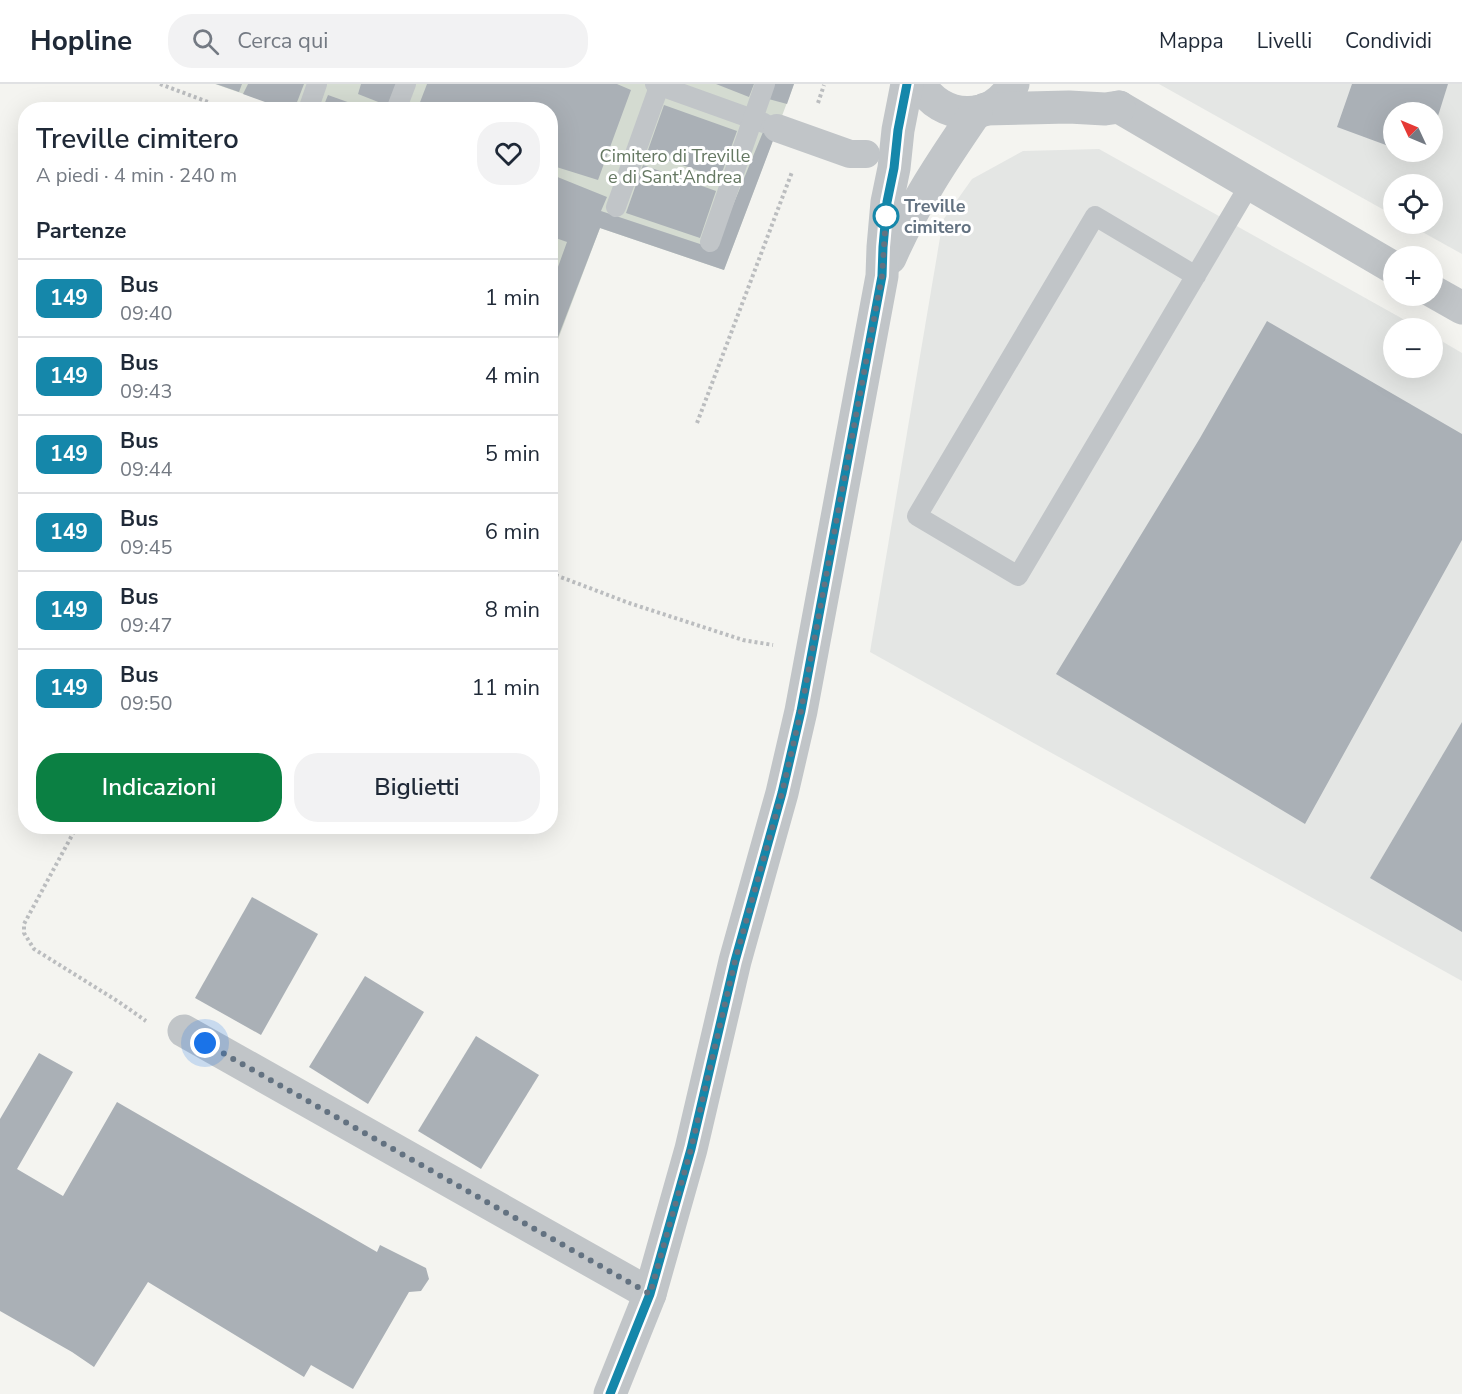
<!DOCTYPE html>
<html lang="it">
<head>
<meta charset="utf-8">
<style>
	:root { --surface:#fff; --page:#f2f2f3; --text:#1f2937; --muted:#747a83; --line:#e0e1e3; --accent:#0b8043 }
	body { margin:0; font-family:"Nunito Sans",sans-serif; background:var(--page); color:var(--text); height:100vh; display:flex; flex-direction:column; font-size:22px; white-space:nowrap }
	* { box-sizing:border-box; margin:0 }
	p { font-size:20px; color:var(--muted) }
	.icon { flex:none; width:33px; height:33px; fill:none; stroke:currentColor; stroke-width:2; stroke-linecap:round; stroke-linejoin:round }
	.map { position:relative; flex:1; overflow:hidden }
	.panel { position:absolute; left:18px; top:18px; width:540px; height:732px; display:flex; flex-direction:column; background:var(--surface); border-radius:24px; box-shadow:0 6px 24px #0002 }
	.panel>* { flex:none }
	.badge { padding:0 12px; border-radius:9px; font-size:21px; line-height:39px }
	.needle { width:39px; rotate:314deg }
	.fabs { position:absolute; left:1383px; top:18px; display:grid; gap:12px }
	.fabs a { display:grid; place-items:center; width:60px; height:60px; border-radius:50%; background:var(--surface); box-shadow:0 6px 24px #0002; font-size:30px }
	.you { position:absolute; width:30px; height:30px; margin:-15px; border:4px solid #fff; border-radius:50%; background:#1a73e8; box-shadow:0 0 0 9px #1a73e833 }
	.map>.badge { position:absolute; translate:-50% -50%; box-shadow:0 0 0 3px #fff }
	h2 { padding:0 18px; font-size:22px; line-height:54px }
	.round { display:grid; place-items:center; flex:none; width:63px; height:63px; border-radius:24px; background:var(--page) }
	.overview { display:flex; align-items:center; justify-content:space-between; height:102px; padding:0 18px }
	h1 { font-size:28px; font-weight:600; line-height:45px }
	.button { display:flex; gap:12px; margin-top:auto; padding:12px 18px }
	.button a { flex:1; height:69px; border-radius:24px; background:var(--accent); color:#fff; font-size:24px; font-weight:600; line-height:69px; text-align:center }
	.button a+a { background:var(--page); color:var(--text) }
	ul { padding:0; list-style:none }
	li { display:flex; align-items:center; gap:18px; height:78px; padding:0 18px; border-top:2px solid var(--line) }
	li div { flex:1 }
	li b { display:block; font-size:22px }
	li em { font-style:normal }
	li .badge { min-width:66px; font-weight:700; text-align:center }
	header { display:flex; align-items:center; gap:36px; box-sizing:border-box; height:84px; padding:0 30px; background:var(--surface); border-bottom:2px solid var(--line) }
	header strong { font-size:28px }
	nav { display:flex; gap:33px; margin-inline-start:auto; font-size:21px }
	.search { width:420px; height:54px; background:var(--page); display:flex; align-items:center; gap:15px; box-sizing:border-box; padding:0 21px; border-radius:24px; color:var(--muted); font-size:22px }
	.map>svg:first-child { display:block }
	.built { fill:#e4e6e4; fill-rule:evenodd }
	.green { fill:#d4dbd1 }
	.building { fill:#aab0b6 }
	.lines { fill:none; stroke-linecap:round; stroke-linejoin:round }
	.path { stroke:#bbbdbf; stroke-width:4; stroke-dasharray:3 3; stroke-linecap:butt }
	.service { stroke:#c1c5c8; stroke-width:20 }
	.pedestrian { stroke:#c1c5c8; stroke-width:28 }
	.minor { stroke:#c1c5c8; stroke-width:33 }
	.tertiary { stroke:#c1c5c8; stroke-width:33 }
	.line-casing { stroke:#fff; stroke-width:14 }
	.line { stroke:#1587aa; stroke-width:9 }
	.walk { stroke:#637281; stroke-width:6; stroke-dasharray:0 10.8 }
	.stop-dot { fill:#fff; stroke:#1587aa; stroke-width:3 }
	.labels { text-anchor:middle; stroke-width:6; stroke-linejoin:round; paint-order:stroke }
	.park-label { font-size:18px; fill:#657862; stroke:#fff }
	.stop-label { font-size:18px; font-weight:bold; fill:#637281; stroke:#fff; text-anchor:start }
</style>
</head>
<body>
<header>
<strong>Hopline</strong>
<div class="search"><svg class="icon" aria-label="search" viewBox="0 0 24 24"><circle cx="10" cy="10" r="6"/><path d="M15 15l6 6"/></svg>Cerca qui</div>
<nav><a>Mappa</a><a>Livelli</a><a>Condividi</a></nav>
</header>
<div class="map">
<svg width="1462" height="1310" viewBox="0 0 1462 1310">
	<rect width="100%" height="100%" fill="#f4f4f0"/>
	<g class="built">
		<path d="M 1159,0 L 1462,0 L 1462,170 L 1408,140 L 1432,140 L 1432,100 L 1394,100 L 1393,131 ZM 1394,28 L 1432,28 L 1432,68 L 1394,68 Z"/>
		<polygon points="1099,65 1419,244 1394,244 1394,284 1432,284 1433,252 1462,269 1462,897 870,568 943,136 972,95 1023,67"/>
	</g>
	<polygon class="green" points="215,0 794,0 724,186 600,144 551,274 550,26 287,25"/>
	<g class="building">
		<polygon points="216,0 242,0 239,8"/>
		<polygon points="248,0 304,0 294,26 287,26 243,10"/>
		<polygon points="361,0 400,0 391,23 358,10"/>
		<polygon points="427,0 617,0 631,6 598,96 550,81 550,26 417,26"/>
		<polygon points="716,0 754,0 749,13"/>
		<polygon points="766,0 794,0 787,20 761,13"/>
		<polygon points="1352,0 1448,0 1433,48 1432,28 1394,28 1394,64 1337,43"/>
		<polygon points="328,11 367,25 367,26 322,26"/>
		<polygon points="664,21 737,47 720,94 647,69"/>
		<polygon points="763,48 774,54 724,186 600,144 558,253 550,251 550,205 567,158 550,152 550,90 607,113 601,127 715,165"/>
		<polygon points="643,81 716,107 700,154 626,129"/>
		<polygon points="1267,237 1462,350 1462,456 1305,740 1056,590 1200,354"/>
		<polygon points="1462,638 1462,848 1370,794"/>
		<polygon points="252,813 318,850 261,951 195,914"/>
		<polygon points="365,892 424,928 368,1020 309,983"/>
		<polygon points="476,952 539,991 481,1085 418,1047"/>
		<polygon points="39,969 73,988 17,1085 63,1112 117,1018 377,1168 380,1161 426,1184 429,1195 421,1207 409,1208 353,1305 311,1281 304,1293 148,1198 94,1283 72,1268 0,1227 0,1035"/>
	</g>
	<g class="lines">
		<g class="path">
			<polyline points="160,0 208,18 216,26"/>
			<polyline points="818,19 824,1"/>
			<polyline points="697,339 792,88"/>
			<polyline points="550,489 629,519 743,556 773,561"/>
			<polyline points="77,742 24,840 24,849 34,865 119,918 146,937"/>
		</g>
		<g class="service">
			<polyline points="655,0 764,39"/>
			<polyline points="308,26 317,0"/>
			<polyline points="396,26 406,0"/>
			<polyline points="616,123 660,0"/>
			<polyline points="710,158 765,0"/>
			<polyline points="1196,192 1095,132 917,432 1018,492 1250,100"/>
		</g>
		<polyline class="pedestrian" points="777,44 850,70 866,70"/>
		<g class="minor">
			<polyline points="1119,23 1394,184"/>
			<polyline points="1432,207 1462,224"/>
			<polyline points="184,947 650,1210"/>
		</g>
		<g class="tertiary">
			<path d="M 920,0 C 940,36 993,40 1013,0"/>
			<polyline points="985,25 1069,23 1105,25 1119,23"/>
			<path d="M 890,174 C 913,121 943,76 976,28"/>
			<polyline points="610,1310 650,1210 691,1065 735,877 782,709 801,627 882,192 883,163 887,118 894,84 898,46 907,0"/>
		</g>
	</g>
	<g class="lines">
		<g class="line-casing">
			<polyline id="line" points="610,1310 650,1210 691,1065 735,877 782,709 801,627 882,192 883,163 887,118 894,84 898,46 907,0"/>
		</g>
		<use href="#line" class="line"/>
		<polyline class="walk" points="205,959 650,1210 691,1065 735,877 782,709 801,627 882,192 886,132"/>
	</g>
	<circle class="stop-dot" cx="886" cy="132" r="12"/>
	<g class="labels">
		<g class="park-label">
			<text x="675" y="78">Cimitero di Treville<tspan x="675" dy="21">e di Sant'Andrea</tspan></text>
		</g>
		<g class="stop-label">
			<text x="904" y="128">Treville<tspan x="904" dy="21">cimitero</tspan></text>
		</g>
	</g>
</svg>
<div class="fabs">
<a><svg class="needle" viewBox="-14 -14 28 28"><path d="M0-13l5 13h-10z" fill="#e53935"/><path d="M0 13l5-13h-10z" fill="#747a83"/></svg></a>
<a><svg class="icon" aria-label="locate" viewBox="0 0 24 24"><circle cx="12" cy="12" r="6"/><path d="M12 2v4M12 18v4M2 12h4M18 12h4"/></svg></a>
<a>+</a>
<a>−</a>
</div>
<div class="you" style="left:205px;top:959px"></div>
<section class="panel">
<div class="overview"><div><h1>Treville cimitero</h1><p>A piedi · 4 min · 240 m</p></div><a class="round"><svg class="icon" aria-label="heart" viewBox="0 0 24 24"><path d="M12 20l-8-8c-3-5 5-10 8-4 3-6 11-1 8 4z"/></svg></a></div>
<h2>Partenze</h2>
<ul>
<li><span class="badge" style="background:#1587aa;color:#fff">149</span><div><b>Bus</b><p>09:40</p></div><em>1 min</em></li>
<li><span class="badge" style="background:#1587aa;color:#fff">149</span><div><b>Bus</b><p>09:43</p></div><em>4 min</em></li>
<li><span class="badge" style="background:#1587aa;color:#fff">149</span><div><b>Bus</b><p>09:44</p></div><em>5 min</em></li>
<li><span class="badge" style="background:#1587aa;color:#fff">149</span><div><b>Bus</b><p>09:45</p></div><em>6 min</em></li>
<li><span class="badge" style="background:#1587aa;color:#fff">149</span><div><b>Bus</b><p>09:47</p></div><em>8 min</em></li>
<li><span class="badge" style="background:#1587aa;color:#fff">149</span><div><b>Bus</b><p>09:50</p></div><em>11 min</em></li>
</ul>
<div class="button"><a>Indicazioni</a><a>Biglietti</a></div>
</section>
</div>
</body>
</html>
